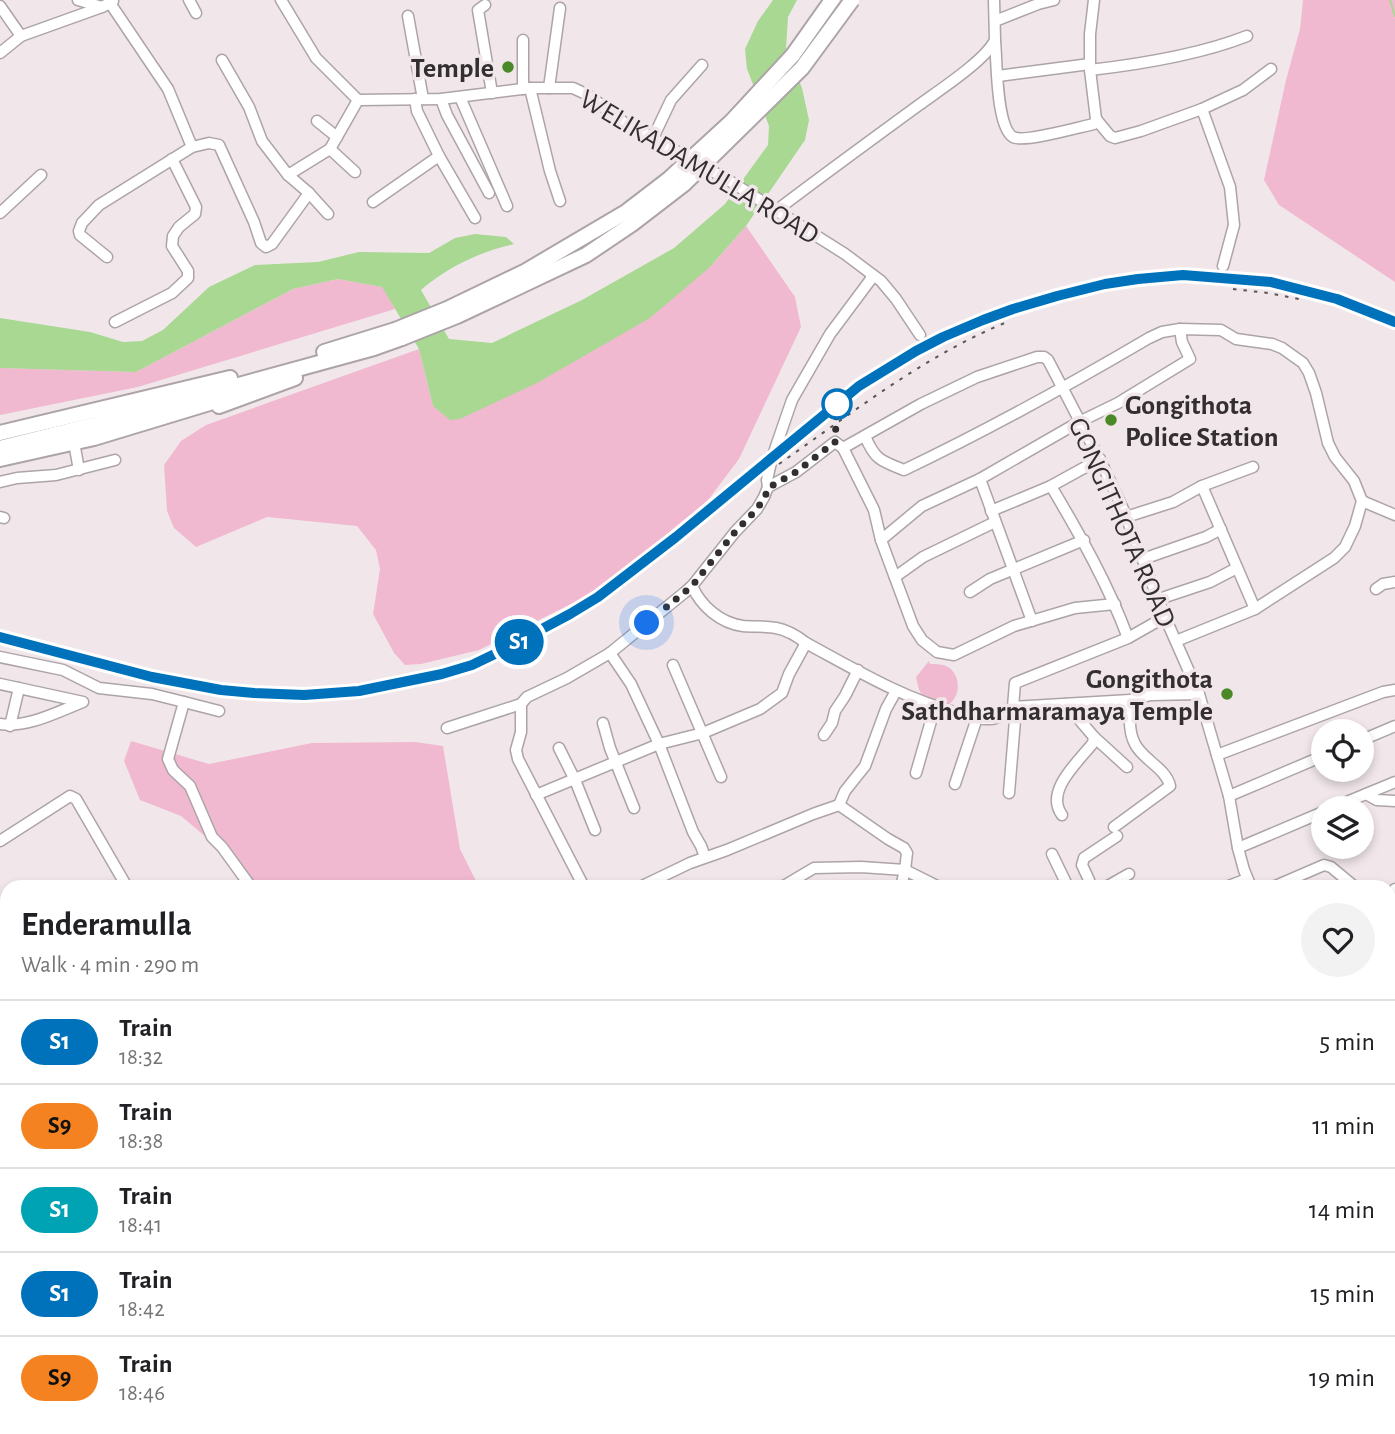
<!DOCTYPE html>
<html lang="en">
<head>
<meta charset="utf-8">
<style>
	:root { --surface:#fff; --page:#f2f2f2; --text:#202124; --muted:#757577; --line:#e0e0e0 }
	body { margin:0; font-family:"Alegreya Sans",sans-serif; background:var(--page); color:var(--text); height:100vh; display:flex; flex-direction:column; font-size:26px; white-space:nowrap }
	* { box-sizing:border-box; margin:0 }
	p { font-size:23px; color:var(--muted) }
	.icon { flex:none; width:38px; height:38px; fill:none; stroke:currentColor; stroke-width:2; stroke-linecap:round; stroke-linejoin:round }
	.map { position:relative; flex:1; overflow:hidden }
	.drawer { position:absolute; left:0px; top:880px; width:1396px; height:555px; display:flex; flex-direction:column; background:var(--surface); border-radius:21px 21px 0 0; box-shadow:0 4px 10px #0003 }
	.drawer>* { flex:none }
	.badge { padding:0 14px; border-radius:23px; font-size:24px; line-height:46px }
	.fabs { position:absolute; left:1311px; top:719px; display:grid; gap:14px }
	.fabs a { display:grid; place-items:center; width:63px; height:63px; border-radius:50%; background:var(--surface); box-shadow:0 4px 10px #0003; font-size:35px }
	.you { position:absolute; width:35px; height:35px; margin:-18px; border:5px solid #fff; border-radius:50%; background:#1a73e8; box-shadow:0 0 0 10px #1a73e833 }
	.map>.badge { position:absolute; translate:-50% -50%; box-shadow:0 0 0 4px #fff }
	.round { display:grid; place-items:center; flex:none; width:74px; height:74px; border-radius:37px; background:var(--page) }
	.overview { display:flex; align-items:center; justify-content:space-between; height:119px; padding:0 21px }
	h1 { font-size:33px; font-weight:700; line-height:52px }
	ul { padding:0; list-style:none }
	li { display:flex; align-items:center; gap:21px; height:84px; padding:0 21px; border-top:2px solid var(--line) }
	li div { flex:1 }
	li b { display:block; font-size:26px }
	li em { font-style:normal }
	li .badge { min-width:77px; font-weight:700; text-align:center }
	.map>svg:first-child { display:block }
	.green { fill:#f1b9cf }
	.water { fill:#a8d892 }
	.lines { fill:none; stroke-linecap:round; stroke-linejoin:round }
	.stream { stroke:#a8d892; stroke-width:2 }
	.minor-casing { stroke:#ada4a7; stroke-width:13 }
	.major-casing { stroke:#ada4a7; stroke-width:16 }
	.highway-casing { stroke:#ada4a7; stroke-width:18 }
	.minor { stroke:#fff; stroke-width:10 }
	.major { stroke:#fff; stroke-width:12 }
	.highway { stroke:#fff; stroke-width:14 }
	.rail { stroke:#5a5557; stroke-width:2; stroke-dasharray:3.5 7; stroke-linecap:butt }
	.highway-bridge-casing { stroke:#ada4a7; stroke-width:18; stroke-linecap:butt }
	.highway-bridge { stroke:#fff; stroke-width:14 }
	.line-casing { stroke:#fff; stroke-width:16 }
	.line { stroke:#0072bc; stroke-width:10 }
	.walk { stroke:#332f31; stroke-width:7; stroke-dasharray:0 12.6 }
	.poi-dot { fill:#4b8928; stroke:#f1e7eb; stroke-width:2.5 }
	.stop-dot { fill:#fff; stroke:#0072bc; stroke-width:3.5 }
	.labels { text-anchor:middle; stroke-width:7; stroke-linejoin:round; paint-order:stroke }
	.poi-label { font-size:28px; font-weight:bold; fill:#332f31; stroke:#f1e7eb; text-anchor:end }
	.street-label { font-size:28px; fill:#332f31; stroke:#f1e7eb }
</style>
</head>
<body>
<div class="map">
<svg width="1395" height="1434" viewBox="0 0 1395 1434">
	<rect width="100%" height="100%" fill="#f1e7eb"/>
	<g class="green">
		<polygon points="1303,0 1395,0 1395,282 1279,205 1264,180 1286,80 1300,29"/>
		<polygon points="746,226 795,297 801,327 739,459 705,504 595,592 479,650 421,664 405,665 394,653 373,614 380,569 376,550 357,526 267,517 196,547 174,528 167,511 164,465 181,441 206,425 419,349 433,406 710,267"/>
		<polygon points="338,279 383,287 395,309 138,387 0,415 0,368 136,372 293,289"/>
		<path d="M 929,661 L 930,664 C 936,664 943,664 948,667 C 962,676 961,699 946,706 C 924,697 921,702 916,677 Z"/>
		<polygon points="131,741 209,764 312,743 415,742 443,746 460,849 479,887 248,887 225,853 181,816 140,800 124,761"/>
	</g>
	<path class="water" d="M 773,0 L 797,0 L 788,17 L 786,48 L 802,88 L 809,120 L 805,140 L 746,226 L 710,267 L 650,318 L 537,383 L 460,419 L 450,420 L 433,406 L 419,349 L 382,287 L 338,279 L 293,289 L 136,372 L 0,368 L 0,318 L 90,332 L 123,342 L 142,341 L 163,330 L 209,287 L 255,265 L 318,262 L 359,252 L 429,253 L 455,238 L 475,234 L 506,237 L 514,244 C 481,251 446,268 421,290 L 449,339 L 492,343 L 582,300 L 674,248 L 725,204 L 768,145 L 769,126 L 747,69 L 745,49 L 758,21 Z"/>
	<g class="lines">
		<polyline class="stream" points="1390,0 1395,16"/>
		<g class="minor-casing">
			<g id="minor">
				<polyline points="78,0 102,7"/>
				<polyline points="189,0 196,13"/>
				<polyline points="281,0 316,58 358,100 441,99 530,88 573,88 588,95 622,121 728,180 845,254 881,281 896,299 920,335"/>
				<polyline points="110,3 168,89 192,147"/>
				<polyline points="485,5 478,10 492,93"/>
				<polyline points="0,6 21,36"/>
				<polyline points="408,16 423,99"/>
				<polyline points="995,21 1038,4 1054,0"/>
				<path d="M 995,41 C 997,60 996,127 1013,137 C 1024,143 1079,127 1094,124 L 1096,119 L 1090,70 L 1090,34 L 1094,0"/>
				<polyline points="0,53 21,36 102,7 113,1"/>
				<polyline points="222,60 249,107 262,141 288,175 309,193 328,214"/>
				<path d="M 1090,70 C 1142,64 1199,55 1247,36"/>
				<polyline points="998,76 1090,64"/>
				<polyline points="530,88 550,171 560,201"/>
				<polyline points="549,88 560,8"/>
				<polyline points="523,89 523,40"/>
				<polyline points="460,97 507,206"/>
				<polyline points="441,99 447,115 489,193"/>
				<polyline points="1202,109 1230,187 1234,225 1223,266"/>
				<polyline points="1096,119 1110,136 1115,138 1141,131 1202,109 1243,90 1271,69"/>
				<polyline points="317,121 337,137"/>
				<polyline points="653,138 671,100 702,65"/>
				<polyline points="330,149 355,172"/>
				<polyline points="439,156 475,218"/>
				<polyline points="288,175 330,149 358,100"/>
				<polyline points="373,202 439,156 417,111 415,99"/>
				<path d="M 777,210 C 823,175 871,140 919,105 C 938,91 986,60 995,40 L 994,0"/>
				<polyline points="0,213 41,175"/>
				<polyline points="107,257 80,235 79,231 82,223 99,205 192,147 209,143 219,145 254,222 261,243 266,247 272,244 309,193"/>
				<polyline points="115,322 172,293 188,278 188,271 172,246 173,236 179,227 195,214 196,207 172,159"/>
				<path d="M 865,436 C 875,460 881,461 904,470 C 988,430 1069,385 1149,338 L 1162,332 L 1180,329 L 1221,330 L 1236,339 L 1272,344 L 1282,348 L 1303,363 L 1309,373 L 1316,393 L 1328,443 L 1335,457 L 1354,481 L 1362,501 L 1355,526 L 1345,547 L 1334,558 L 1255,609 L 1176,641"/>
				<polyline points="75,448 79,470"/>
				<polyline points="843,448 874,510 881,540 913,626 922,640 937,652 954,655 1014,626 1075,608 1115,604"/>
				<polyline points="980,479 1032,621"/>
				<polyline points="0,482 17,478 56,475 115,460"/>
				<polyline points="1051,486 1100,459"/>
				<polyline points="1202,486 1255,609"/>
				<polyline points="768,487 796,472 835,442 843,448 921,404 977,377 1037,357 1044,357 1048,360 1102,464 1123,509 1165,617 1199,694 1229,796 1238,848 1244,870 1251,887"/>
				<polyline points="1362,501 1395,515"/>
				<path d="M 991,511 L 1051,486 C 1080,535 1108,584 1128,638"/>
				<polyline points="0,517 4,518"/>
				<polyline points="1126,517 1173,502 1202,486 1253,467"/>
				<polyline points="881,540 922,506 980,479 1079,422 1118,403 1190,359 1182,342 1180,329"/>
				<polyline points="1143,559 1206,537 1221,529"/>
				<polyline points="895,577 923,557 995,522"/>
				<path d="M 692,586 C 701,606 720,623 743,626 C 754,627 765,626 776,628 C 788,630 797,636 806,643 C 856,670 902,698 958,713 C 968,716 979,720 990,719 C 999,719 1006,713 1013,707 L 1130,700 L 1151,695 L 1199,694"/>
				<polyline points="1376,589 1383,584 1395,582"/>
				<polyline points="970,592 990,579 1084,540"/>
				<polyline points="1159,599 1210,582 1237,568"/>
				<polyline points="610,653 631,684 659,744 693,832 701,846 705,857"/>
				<polyline points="0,657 63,670 99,688 152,694 184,702"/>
				<polyline points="673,665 721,777"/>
				<path d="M 0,684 L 83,702 C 57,712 28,728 0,724"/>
				<polyline points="1066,704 1094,737 1127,767"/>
				<polyline points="219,711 184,702 168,759 173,770 190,786 212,837 222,847 251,887"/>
				<polyline points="603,723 610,748 634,808"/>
				<polyline points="10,726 19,688"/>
				<polyline points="447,728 521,704"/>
				<polyline points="824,735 832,723 835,711 845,696 858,670"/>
				<polyline points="1362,740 1395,726"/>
				<polyline points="559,748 575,780 595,830"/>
				<polyline points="1217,755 1383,692 1395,690"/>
				<polyline points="916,773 935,707"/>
				<polyline points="955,784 977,718"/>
				<polyline points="1009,793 1015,720 1013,707 1015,683 1128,638 1165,617"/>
				<polyline points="1366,794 1377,800 1395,801"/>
				<polyline points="536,795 659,744 703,733 760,709 782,693 789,674 806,643"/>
				<polyline points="1229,796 1323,756"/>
				<polyline points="839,805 845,791 865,766 886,709 896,691"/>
				<polyline points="1332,808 1395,782"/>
				<path d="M 1062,815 C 1044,791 1079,761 1093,743 L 1094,737"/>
				<path d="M 1114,827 L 1170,786 C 1166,768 1143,760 1135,744 C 1128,731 1130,714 1130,700"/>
				<polyline points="0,841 70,796 76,799 127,887"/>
				<polyline points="1238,848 1323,812"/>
				<polyline points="1052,854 1068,887"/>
				<polyline points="584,887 518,759 516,750 521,732 521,704 527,697 567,678 610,653 684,593 692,586 735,532 757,509 764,497 768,487 767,480 772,458 792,400 830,334 871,279 871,275"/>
				<polyline points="640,887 690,863 727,850 813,814 839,805 888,839 904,848 907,853 905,870 861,867 814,868 782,887"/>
				<polyline points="901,887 905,870 939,887"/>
				<polyline points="1090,887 1089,880 1082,865 1084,858 1117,836"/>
				<polyline points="1106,887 1129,874"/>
				<polyline points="1226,887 1247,879"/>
				<polyline points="1273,887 1324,865 1331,867 1355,887"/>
				<polyline points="1390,895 1395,889"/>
				<polyline points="1390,915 1395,919"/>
				<polyline points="1390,1031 1395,1029"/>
				<polyline points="1390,1144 1395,1141"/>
				<polyline points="1390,1197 1395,1197"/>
				<polyline points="0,1215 7,1213"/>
				<polyline points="0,1231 7,1240"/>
				<polyline points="1390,1269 1395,1268"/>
				<polyline points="1390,1337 1395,1338"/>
				<polyline points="476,1428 488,1434"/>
				<polyline points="1347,1428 1358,1434"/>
				<polyline points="173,1434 179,1428"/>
				<polyline points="514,1434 517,1428"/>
				<polyline points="533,1434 534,1428"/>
				<polyline points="582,1434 585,1428"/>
				<polyline points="655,1434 659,1428"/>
				<polyline points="732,1434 735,1428"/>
				<polyline points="780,1434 784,1428"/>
				<polyline points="913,1434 918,1428"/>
				<polyline points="1127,1434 1128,1428"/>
				<polyline points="1332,1434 1337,1428"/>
			</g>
		</g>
		<g class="major-casing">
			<g id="major">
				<polyline points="0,1054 7,1064"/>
				<polyline points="259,1428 267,1434"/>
			</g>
		</g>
		<g class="highway-casing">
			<g id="highway">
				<polyline points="324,352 395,330"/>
				<polyline points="219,406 295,378"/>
				<polyline points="0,433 230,378"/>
				<polyline points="0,448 96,424 374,348 402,338"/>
				<polyline points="0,459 94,438 226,398"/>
			</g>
		</g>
		<use href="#minor" class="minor"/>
		<use href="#major" class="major"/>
		<use href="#highway" class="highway"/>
		<g class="rail">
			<polyline points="1233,289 1268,293 1299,299"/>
			<path d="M 779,464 C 852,413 924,356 1007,322"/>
			<path d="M 0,637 C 83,658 167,688 253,693 C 288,696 325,695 359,691 C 375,688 391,684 406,681 C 429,677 451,673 473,664 C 561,629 635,571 707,511 C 758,470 808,428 859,386 L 916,351 L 943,337 L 983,320 L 1013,309 L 1057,296 L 1105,284 L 1138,279 L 1183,275 L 1271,282 L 1337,299 L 1395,322"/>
		</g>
		<g class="highway-bridge-casing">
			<g id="highway-bridge">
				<polyline points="395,330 447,309 526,271 626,212 669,179 731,122 793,55 832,0"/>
				<polyline points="402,338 457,316 586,255 632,224 684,184 802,68 852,0"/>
			</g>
		</g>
		<use href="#highway-bridge" class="highway-bridge"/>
	</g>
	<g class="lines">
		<g class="line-casing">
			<polyline id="line" points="0,637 152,677 221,690 254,693 304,695 359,691 442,674 472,665 499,652 570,614 598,597 676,537 859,386 916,351 943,337 983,320 1013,309 1057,296 1105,284 1138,279 1183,275 1271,282 1337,299 1395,322"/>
		</g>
		<use href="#line" class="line"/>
		<polyline class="walk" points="647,623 692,586 735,532 757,509 765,497 768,488 796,472 835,442 837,404"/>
	</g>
	<g class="poi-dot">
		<circle cx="508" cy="67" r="7"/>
		<circle cx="1111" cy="420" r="7"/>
		<circle cx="1227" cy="694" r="7"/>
	</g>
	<circle class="stop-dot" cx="837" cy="404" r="14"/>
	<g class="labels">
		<g class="poi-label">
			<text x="494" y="77">Temple</text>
			<text x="1125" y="414" text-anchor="start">Gongithota<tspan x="1125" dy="32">Police Station</tspan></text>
			<text x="1213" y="688">Gongithota<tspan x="1213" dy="32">Sathdharmaramaya Temple</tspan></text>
		</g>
		<g class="street-label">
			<text transform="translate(700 166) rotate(31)" y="10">WELIKADAMULLA ROAD</text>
			<text transform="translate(1123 522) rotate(66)" y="10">GONGITHOTA ROAD</text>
		</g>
	</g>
</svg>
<div class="fabs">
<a><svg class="icon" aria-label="locate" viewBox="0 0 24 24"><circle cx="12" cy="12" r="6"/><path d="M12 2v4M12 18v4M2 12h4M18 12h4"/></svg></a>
<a><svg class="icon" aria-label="layers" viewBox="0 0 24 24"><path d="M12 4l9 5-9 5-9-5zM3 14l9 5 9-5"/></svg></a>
</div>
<div class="you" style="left:647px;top:623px"></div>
<b class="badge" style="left:519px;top:642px;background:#0072bc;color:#fff">S1</b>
<section class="drawer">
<div class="overview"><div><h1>Enderamulla</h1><p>Walk · 4 min · 290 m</p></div><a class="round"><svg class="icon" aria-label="heart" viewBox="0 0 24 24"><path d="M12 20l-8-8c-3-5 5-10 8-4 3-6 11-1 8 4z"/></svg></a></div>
<ul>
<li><span class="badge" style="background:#0072bc;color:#fff">S1</span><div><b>Train</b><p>18:32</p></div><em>5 min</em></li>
<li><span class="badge" style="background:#f58220;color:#111">S9</span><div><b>Train</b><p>18:38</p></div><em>11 min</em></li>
<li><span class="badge" style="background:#00a3b4;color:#fff">S1</span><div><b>Train</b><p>18:41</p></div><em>14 min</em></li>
<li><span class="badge" style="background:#0072bc;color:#fff">S1</span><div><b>Train</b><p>18:42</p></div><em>15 min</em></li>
<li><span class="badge" style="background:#f58220;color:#111">S9</span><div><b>Train</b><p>18:46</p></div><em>19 min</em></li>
</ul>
</section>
</div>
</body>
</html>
